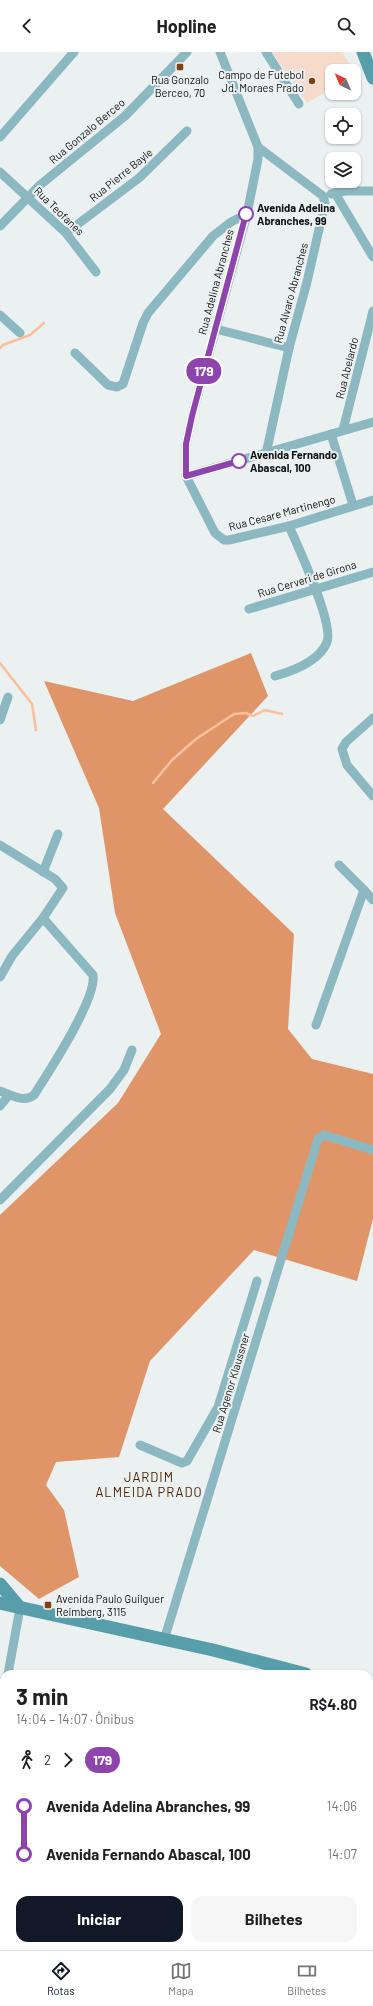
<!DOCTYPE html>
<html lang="pt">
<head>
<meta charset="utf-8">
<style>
	:root { --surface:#fff; --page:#f6f6f6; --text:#202124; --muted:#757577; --line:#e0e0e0; --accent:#111827 }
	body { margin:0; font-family:Barlow,sans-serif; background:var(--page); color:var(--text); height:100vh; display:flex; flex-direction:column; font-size:15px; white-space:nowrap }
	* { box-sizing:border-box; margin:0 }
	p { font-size:13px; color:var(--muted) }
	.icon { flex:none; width:22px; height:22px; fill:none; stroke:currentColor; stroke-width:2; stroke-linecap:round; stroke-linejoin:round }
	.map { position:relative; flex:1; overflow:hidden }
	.drawer { position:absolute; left:0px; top:1618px; width:373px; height:280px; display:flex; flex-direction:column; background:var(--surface); border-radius:12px 12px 0 0; box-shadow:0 1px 3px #0004 }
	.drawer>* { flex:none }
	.badge { padding:0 8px; border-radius:13px; font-size:14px; line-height:26px }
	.needle { width:26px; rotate:316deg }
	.buttons { position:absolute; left:325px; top:12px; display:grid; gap:8px }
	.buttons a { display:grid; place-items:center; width:36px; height:36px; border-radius:8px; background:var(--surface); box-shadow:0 1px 3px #0004; font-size:20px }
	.map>.badge { position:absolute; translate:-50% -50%; box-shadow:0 0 0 2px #fff }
	.legs { display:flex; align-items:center; gap:6px; height:44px; padding:0 16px; font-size:13px }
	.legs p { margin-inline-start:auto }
	.head { display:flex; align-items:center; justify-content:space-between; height:68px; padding:0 16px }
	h1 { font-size:22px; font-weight:700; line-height:30px }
	.action { display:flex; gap:8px; margin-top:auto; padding:8px 16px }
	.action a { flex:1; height:46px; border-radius:12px; background:var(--accent); color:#fff; font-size:16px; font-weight:700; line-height:46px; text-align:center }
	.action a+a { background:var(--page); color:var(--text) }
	ul { padding:0 16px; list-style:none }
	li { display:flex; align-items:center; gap:14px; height:48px; font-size:15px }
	li i { display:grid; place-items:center; width:6px; height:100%; margin:0 5px; background:currentColor }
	li i::after { content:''; width:10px; height:10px; margin:-5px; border:3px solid; border-radius:50%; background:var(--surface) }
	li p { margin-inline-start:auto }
	li:first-child i { background:linear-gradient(#0000 50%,currentColor 0) }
	li:last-child i { background:linear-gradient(currentColor 50%,#0000 0) }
	header { display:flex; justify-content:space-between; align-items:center; height:52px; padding:0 16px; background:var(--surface); font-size:18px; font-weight:700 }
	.menu { display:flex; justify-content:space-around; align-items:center; height:56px; border-top:1px solid var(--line); background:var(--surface); font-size:11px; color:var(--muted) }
	.menu a { display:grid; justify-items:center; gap:2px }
	.menu .current { color:var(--accent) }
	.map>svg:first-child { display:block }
	.green { fill:#f6dbcc }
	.forest { fill:#df9568 }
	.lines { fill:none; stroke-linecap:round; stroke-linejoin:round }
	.stream { stroke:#fcbf9b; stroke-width:2.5 }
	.street { stroke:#8cb8c1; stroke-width:9 }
	.secondary { stroke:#579daa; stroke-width:13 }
	.line-1-casing { stroke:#fff; stroke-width:9 }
	.line-1 { stroke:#8e44ad; stroke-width:6 }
	.poi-dot { fill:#844110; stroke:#ebf0f1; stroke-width:1.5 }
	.stop-1-dot { fill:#fff; stroke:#8e44ad; stroke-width:2 }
	.labels { text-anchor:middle; stroke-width:4; stroke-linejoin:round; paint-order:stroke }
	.poi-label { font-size:11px; fill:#101212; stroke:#ebf0f1; text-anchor:end }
	.street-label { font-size:11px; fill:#101212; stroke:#ebf0f1 }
	.stop-label { font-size:11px; font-weight:bold; fill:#101212; stroke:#ebf0f1; text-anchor:start }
	.quarter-label { font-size:13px; letter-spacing:1px; fill:#4a1d00; stroke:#ebf0f1 }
</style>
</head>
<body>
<header><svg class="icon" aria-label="back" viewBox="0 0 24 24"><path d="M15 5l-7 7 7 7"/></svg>Hopline<svg class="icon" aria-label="search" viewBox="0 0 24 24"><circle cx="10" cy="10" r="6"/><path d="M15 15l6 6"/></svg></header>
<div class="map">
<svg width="373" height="1898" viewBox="0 0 373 1898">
	<rect width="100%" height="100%" fill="#ebf0f1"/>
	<polygon class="green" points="272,0 342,0 356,21 354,22 354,19 332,19 332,36 307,51"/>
	<polygon class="forest" points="251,601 268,644 163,757 294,882 288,977 312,1007 373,1022 373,1167 357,1229 254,1198 150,1309 119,1405 56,1410 46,1433 64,1458 79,1525 39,1547 0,1514 0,1163 118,1051 161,982 115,861 99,756 44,629 133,649"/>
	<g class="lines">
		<g class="stream">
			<polyline points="0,296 3,293 30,283 44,271"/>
			<polyline points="0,611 32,652 36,678"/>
			<polyline points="153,731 172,708 196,687 234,662 246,661 253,664 265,658 282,662"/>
		</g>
		<g class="street">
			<polyline points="220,0 258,95 258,107 247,162 192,364 186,392 186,424 215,481 224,488 229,488 289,474 373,448"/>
			<polyline points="266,0 299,52"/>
			<polyline points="0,85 74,0"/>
			<polyline points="258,95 323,144 325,151 307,230 289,296 266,402"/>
			<polyline points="0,120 66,181 96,220"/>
			<polyline points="335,141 373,205"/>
			<polyline points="331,142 345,139 373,139"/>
			<polyline points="0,174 40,133 125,64 187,0"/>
			<polyline points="66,181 139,126 187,79"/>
			<polyline points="0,263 20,281"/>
			<polyline points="216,277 289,296"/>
			<polyline points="75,301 108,333 117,335 123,332 143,271 148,261 213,184 231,170 247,162"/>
			<polyline points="343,378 373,259"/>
			<polyline points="331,382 353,453"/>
			<polyline points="186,424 373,370"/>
			<polyline points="249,557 373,520"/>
			<path d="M 275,624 C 293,619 319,610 327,590 C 334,571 298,495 289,474"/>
			<polyline points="373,666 346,690 342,697 347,713 373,744"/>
			<polyline points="0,668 8,645"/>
			<polyline points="0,793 55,827 63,836 43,866 12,904 0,925"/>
			<polyline points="339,813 364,838"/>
			<polyline points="43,820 58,782"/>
			<polyline points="316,973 364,838 373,848"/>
			<path d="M 0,1039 C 11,1043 24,1051 34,1043 C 48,1021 97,947 93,923 L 43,866"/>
			<polyline points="0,1054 9,1043"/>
			<polyline points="0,1148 110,1037 124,1018 132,998"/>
			<polyline points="140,1393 182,1411 187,1409 218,1355 257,1229"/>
			<polyline points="164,1588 318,1087 324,1083 373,1098"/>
			<polyline points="8,1622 20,1556"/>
			<polyline points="0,1657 4,1641"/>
			<polyline points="0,1676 4,1677"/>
			<polyline points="0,1751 4,1752"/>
			<polyline points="369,1813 373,1817"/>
			<polyline points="0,1837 4,1841"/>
			<polyline points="369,1886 373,1879"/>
			<polyline points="48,1894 49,1898"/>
			<polyline points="156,1894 159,1898"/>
			<polyline points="227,1894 230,1898"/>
			<polyline points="242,1898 247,1894"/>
			<polyline points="362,1898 365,1894"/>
		</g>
		<g class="secondary">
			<polyline points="363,0 373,26"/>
			<polyline points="0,1532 20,1556"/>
			<polyline points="0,1551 213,1598 306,1622"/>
			<polyline points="369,1656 373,1659"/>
		</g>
	</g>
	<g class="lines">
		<g class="line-1-casing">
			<polyline id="line-1" points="239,409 186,424 186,392 192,364 246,162"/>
		</g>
		<use href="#line-1" class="line-1"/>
	</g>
	<g class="poi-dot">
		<rect x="176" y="11" width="8" height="8" rx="2"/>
		<circle cx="312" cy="29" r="4"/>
		<rect x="44" y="1549" width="8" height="8" rx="2"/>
	</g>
	<g class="stop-1-dot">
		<circle cx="246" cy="162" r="7"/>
		<circle cx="239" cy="409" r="7"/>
	</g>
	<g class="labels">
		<g class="poi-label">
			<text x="304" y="27">Campo de Futebol<tspan x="304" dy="13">Jd. Moraes Prado</tspan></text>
			<text x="180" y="32" text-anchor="middle">Rua Gonzalo<tspan x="180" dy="13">Berceo, 70</tspan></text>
			<text x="56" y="1551" text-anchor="start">Avenida Paulo Guilguer<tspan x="56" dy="13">Reimberg, 3115</tspan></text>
		</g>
		<g class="street-label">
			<text transform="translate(87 79) rotate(-40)" y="4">Rua Gonzalo Berceo</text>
			<text transform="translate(121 123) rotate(-39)" y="4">Rua Pierre Bayle</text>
			<text transform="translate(59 159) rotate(44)" y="4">Rua Teofanes</text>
			<text transform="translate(216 230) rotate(-75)" y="4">Rua Adelina Abranches</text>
			<text transform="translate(291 241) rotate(-75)" y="4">Rua Alvaro Abranches</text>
			<text transform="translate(347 316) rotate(-76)" y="4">Rua Abelardo</text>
			<text transform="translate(282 461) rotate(-15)" y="4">Rua Cesare Martinengo</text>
			<text transform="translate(307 527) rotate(-17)" y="4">Rua Cerveri de Girona</text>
			<text transform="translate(231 1331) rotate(-73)" y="4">Rua Agenor Klaussner</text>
		</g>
		<g class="stop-label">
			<text x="257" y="160">Avenida Adelina<tspan x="257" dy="13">Abranches, 99</tspan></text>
			<text x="250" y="407">Avenida Fernando<tspan x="250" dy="13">Abascal, 100</tspan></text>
		</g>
		<g class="quarter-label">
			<text x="149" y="1430">JARDIM<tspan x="149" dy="15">ALMEIDA PRADO</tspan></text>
		</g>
	</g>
</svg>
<div class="buttons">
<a><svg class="needle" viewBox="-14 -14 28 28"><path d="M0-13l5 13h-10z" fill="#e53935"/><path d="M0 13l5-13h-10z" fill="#757577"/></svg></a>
<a><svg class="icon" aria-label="locate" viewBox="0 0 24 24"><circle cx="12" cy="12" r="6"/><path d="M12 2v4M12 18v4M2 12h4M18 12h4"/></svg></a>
<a><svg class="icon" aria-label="layers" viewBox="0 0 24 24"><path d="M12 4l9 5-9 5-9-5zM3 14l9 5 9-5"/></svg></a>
</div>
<b class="badge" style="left:204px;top:319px;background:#8e44ad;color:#fff">179</b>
<section class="drawer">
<div class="head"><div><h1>3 min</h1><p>14:04 – 14:07 · Ônibus</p></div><b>R$4.80</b></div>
<div class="legs"><svg class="icon" aria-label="walk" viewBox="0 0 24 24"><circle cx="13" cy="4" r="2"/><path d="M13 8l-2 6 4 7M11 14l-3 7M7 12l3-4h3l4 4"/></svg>2<svg class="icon" aria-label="forward" viewBox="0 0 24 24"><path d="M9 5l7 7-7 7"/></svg><b class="badge" style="background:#8e44ad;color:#fff">179</b></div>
<ul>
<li><i style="color:#8e44ad"></i><b>Avenida Adelina Abranches, 99</b><p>14:06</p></li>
<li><i style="color:#8e44ad"></i><b>Avenida Fernando Abascal, 100</b><p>14:07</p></li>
</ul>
<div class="action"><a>Iniciar</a><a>Bilhetes</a></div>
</section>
</div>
<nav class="menu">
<a class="current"><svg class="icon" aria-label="directions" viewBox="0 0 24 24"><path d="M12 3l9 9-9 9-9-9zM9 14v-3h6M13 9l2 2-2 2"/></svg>Rotas</a>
<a><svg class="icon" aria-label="map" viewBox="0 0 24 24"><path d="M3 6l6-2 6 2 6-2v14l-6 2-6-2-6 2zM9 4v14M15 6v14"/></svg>Mapa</a>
<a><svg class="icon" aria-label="tickets" viewBox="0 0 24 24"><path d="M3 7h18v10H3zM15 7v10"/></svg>Bilhetes</a>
</nav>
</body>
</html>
